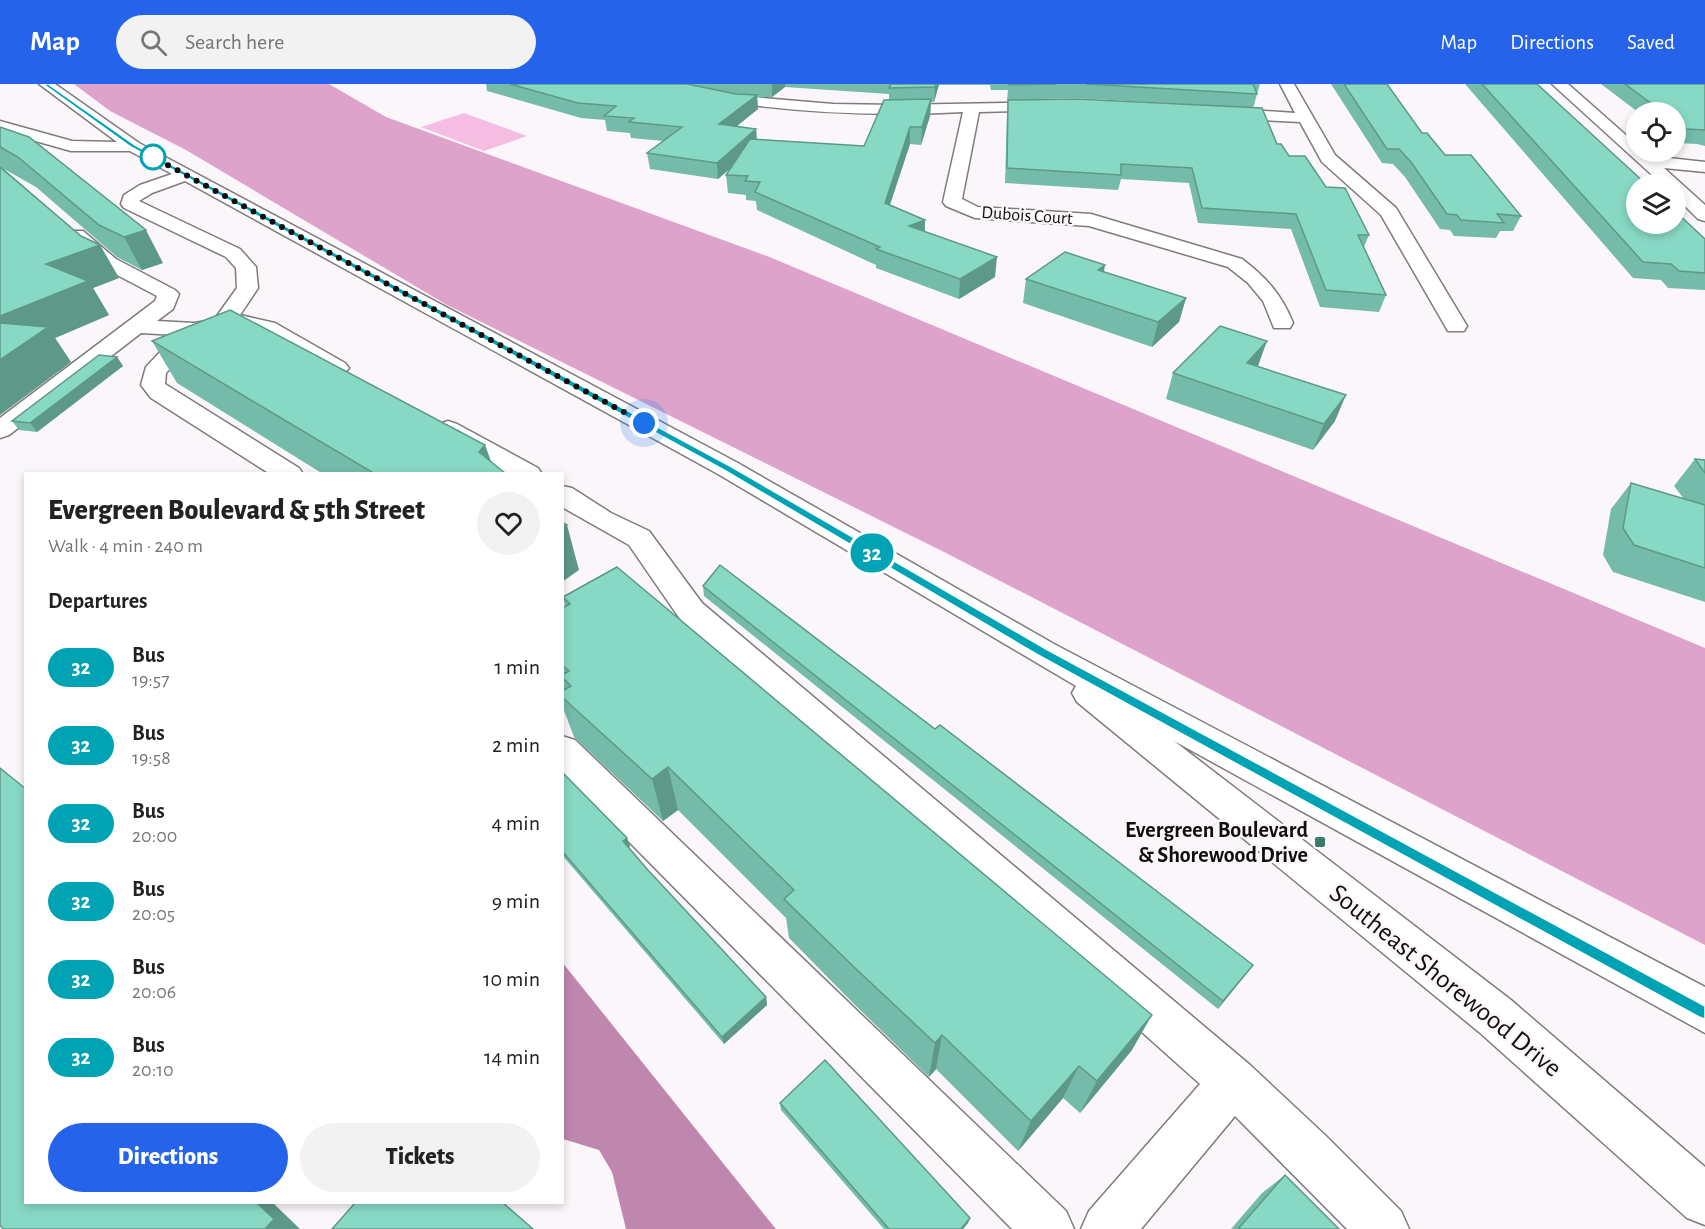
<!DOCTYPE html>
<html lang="en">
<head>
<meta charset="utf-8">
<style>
	:root { --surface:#fff; --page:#f2f2f2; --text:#222; --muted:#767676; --accent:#2563eb }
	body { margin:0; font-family:"Alegreya Sans",sans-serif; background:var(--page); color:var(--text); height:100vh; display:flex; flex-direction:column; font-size:22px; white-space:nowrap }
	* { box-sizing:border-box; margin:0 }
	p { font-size:20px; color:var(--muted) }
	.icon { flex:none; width:33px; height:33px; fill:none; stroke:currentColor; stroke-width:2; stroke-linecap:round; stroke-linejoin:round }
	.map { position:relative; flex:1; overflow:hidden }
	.side { position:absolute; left:24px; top:388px; width:540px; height:732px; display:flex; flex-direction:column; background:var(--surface); border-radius:0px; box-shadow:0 3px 9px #0003 }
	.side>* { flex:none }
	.badge { padding:0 12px; border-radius:20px; font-size:21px; line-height:39px }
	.fabs { position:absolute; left:1626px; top:18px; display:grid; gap:12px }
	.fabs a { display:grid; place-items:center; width:60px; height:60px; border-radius:50%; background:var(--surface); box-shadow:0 3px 9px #0003; font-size:30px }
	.you { position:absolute; width:30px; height:30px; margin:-15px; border:4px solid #fff; border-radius:50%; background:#1a73e8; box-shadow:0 0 0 9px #1a73e833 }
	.map>.badge { position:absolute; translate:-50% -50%; box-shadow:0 0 0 3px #fff }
	h2 { padding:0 24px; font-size:22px; line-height:54px }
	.round { display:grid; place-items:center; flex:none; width:63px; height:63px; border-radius:32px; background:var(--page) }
	.overview { display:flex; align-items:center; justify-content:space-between; height:102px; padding:0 24px }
	h1 { font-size:28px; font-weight:800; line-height:45px }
	.action { display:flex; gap:12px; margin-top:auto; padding:12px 24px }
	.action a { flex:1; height:69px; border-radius:36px; background:var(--accent); color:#fff; font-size:24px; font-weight:800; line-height:69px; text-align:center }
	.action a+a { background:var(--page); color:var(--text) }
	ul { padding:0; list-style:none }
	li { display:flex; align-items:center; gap:18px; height:78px; padding:0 24px }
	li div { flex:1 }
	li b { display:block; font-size:22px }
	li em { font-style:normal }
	li .badge { min-width:66px; font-weight:700; text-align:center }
	header { display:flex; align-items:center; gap:36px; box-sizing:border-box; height:84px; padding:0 30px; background:var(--accent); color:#fff }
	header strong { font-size:28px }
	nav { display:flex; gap:33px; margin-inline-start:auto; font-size:21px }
	.search { width:420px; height:54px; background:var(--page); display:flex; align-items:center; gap:15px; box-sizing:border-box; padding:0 21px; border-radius:33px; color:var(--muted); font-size:22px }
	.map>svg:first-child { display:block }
	.green { fill:#f6bde3 }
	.forest { fill:#dea3cb }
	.water { fill:#c087ae }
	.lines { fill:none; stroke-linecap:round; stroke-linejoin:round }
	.minor-casing { stroke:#7e7a7d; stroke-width:3 }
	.minor { fill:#fff; fill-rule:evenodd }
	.wall { fill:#74bba9; fill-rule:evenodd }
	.shaded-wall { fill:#5e9889 }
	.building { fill:#87d9c4; stroke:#5e9889; stroke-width:1.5 }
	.line { fill:#00a3b4; stroke:#fff; stroke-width:1.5 }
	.walk { stroke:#100e0f; stroke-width:6; stroke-dasharray:0 10.8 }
	.stop-dot { fill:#fff; stroke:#00a3b4; stroke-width:3 }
	.poi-dot { fill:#397b6b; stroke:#fbf6fa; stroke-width:2 }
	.labels { text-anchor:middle; stroke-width:5; stroke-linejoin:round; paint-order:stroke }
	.far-street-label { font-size:18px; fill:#100e0f; stroke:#fbf6fa }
	.poi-label { font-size:22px; font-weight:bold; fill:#100e0f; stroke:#fbf6fa; text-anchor:end }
	.near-street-label { font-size:27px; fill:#100e0f; stroke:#fbf6fa }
</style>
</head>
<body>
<header>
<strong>Map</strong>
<div class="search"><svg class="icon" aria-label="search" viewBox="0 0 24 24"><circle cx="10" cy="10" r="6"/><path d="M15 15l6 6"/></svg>Search here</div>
<nav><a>Map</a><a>Directions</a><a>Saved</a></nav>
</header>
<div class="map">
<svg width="1705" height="1145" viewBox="0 0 1705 1145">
	<rect width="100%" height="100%" fill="#fbf6fa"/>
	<polygon class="green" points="464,29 527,52 484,67 421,43"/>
	<polygon class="forest" points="74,0 329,0 386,33 767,172 1705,564 1705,861 948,470 447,221 186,66 110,27"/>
	<polygon class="water" points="562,878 767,1134 776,1145 626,1145 612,1088 599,1066 563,1055"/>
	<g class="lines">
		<g class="minor-casing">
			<g id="minor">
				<polygon points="39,0 55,0 139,59 736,378 1054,560 1705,903 1705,949 1174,657 1511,916 1705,1083 1705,1141 1687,1134 1479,948 1077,618 1072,609 1076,602 718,390 185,97 152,109 139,117 240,165 256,183 258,204 240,231 275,239 345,279 349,284 345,289 329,289 259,249 243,244 201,251 166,289 165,300 299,384 303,390 270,390 151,314 141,301 146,283 176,251 141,249 9,351 0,354 0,334 155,217 157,212 102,183 69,155 66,151 69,147 83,147 116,175 175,206 179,210 173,225 157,237 194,239 214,236 237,204 236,184 226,173 124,124 121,120 124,111 140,101 172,90 130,67 71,67 0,47 0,37 72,57 117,58"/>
				<path d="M 642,0 L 670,0 L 740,12 L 833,20 L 895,21 L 1056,18 L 1059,21 L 1056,24 L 1051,26 L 979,28 L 962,115 L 978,123 L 1091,130 L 1242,175 C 1266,193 1282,211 1293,239 L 1290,244 L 1274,244 L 1263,217 L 1248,199 L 1228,183 L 1089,142 L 975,134 L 946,122 L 943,118 L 963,28 C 857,34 753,26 649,4 Z"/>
				<polygon points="1280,0 1294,0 1335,71 1396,124 1467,242 1464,247 1448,247 1381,131 1322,78 1300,38 1219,34 1211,29 1219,24 1295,29"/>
				<polygon points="1552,0 1568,0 1636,60 1636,68 1645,68 1651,72 1705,78 1705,88 1664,84 1705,121 1705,137 1698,135 1676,113 1676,100 1662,100"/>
				<polygon points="448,337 457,340 538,384 542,390 508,390 439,350 435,345 439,340"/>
				<polygon points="562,402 572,404 611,429 649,447 702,519 1250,981 1326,1052 1401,1127 1409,1145 1347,1145 1235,1032 1141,1145 1081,1145 1089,1127 1200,1000 680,535 629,461 562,423"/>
				<polygon points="562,652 575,656 1066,1127 1074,1145 1012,1145 562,690"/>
			</g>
		</g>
		<use href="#minor" class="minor"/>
	</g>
	<g class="wall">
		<path d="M 486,0 L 1260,0 L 1253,24 L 1277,60 L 1289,72 L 1326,103 L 1369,151 L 1364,163 L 1386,211 L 1379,228 L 1320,223 L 1291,145 L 1198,139 L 1189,99 L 1121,95 L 1118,106 L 1005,99 L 1007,30 L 1008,16 L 1185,20 L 1074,14 L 1007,16 L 1008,6 L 991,6 L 990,1 L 939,1 L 934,18 L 931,18 L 930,32 L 921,61 L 910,60 L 890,121 L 925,136 L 925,148 L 995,193 L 959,215 L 876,184 L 876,181 L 757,126 L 756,117 L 746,116 L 746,111 L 728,109 L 726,91 L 731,84 L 718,95 L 650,85 L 647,69 L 664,57 L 631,54 L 630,49 L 607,47 L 605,36 L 581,34 L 487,7 ZM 785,3 L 889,10 L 889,16 L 864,62 L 757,55 L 756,45 L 736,42 L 758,25 L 757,13 L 772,13 Z"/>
		<polygon points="1331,0 1387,0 1422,49 1445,71 1521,132 1513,147 1500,147 1496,154 1454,152 1450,146 1440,145 1405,93 1393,80 1382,79"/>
		<polygon points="1465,0 1537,0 1705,155 1705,206 1668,204 1661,196 1633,194"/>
		<polygon points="1601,0 1705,0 1705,62 1697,60 1677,59 1676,58 1676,28 1638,28"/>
		<polygon points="0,43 163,179 142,186 117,173 36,103 4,85 81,152 100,161 119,194 93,204 109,231 55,254 71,278 0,331"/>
		<polygon points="1104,188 1186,214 1179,238 1152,263 1023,219 1026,195"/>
		<polygon points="152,257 485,361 491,377 506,390 323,390 177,299"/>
		<polygon points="117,273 123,282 37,348 19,346 12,337"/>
		<polygon points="1258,283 1335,337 1313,366 1166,315 1173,289"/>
		<polygon points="1695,375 1705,389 1705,518 1613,488 1603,471 1611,425 1631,399 1684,415 1674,402"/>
		<polygon points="703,502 935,645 1253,881 1218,925 704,512"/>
		<polygon points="563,513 1132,966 1080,1029 1063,1014 1018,1067 936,985 929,993 854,920 789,854 786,834 678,726 663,737 574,653 562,621 562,524 565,522"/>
		<polygon points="562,688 627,754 630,762 629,764 647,785 766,913 767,921 724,960 562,771"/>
		<polygon points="780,1019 970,1134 968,1139 963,1145 884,1145 781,1026"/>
		<polygon points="1285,1091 1339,1145 1231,1145 1262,1109"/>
	</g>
	<g class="shaded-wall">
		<polygon points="772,0 785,0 785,3 772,13"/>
		<polygon points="936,0 939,0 934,18 935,3"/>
		<polygon points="757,11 758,25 720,56 719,40"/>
		<polygon points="931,15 930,32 921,61 922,43"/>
		<polygon points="910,43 910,60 884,138 885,119"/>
		<polygon points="756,45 757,60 718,95 717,79"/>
		<polygon points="925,136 924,155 909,142"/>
		<polygon points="146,146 163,179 142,186 124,153"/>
		<polygon points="100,161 119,194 93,204 109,231 55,254 71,278 0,331 0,232 46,180"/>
		<polygon points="997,173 995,193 959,215 960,195"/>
		<polygon points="1105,181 1101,205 1098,186"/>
		<polygon points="1186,214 1179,238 1152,263 1158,238"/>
		<polygon points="1267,257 1258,282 1238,304 1247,279"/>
		<polygon points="117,273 123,282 37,348 30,339"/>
		<polygon points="1346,311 1335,337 1313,366 1324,340"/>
		<polygon points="485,361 495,390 479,368"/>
		<polygon points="567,441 579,486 562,498 562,444"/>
		<polygon points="668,683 678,726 663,737 652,695"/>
		<polygon points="627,754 630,762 626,766 623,757"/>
		<polygon points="1253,881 1247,889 1218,925 1223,917"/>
		<polygon points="766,913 767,921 724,960 722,953"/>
		<polygon points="1152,931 1132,966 1080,1029 1097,997"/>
		<polygon points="942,951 936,985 929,993 935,959"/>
		<polygon points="1079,982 1063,1014 1018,1067 1031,1037"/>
		<polygon points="257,1119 273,1119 300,1145 265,1145"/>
		<polygon points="970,1134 968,1139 963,1145 961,1145"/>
	</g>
	<g class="building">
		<polygon points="510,0 687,0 736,10 757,11 719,40 756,45 717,79 647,69 682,43 629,38 634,34 604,32 616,22 578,19"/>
		<polygon points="891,0 936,0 935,3 889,4"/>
		<polygon points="1009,0 1056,0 1009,1"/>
		<polygon points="1086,0 1253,0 1257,10"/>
		<polygon points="1344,0 1387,0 1422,49 1427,49 1445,71 1471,71 1521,132 1497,130 1504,139 1461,136 1457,131 1447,130 1411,78 1399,65 1387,65"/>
		<polygon points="1482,0 1537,0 1646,100 1636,100 1636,140 1676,140 1676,128 1705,155 1705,189 1679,187 1671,180 1643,178"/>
		<polygon points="1625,0 1705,0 1705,46 1685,45 1676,38 1676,28 1663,28"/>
		<polygon points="931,15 922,43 910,43 885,119 925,136 909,142 997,173 960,195 876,165 880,163 755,108 760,98 745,97 748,92 726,91 750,55 864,62 884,16"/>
		<polygon points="1076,15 1262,24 1277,60 1281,60 1289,72 1305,72 1326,103 1345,104 1369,151 1358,151 1386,211 1326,206 1296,130 1202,124 1192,84 1121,80 1121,91 1007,84 1008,16"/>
		<polygon points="0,43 29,53 146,146 124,153 99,141 18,73 0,63"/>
		<polygon points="0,83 81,152 100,161 46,180 88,197 0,232"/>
		<polygon points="1065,168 1105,181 1098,186 1186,214 1158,238 1026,195"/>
		<polygon points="230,226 485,361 479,368 506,390 375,390 152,257"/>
		<polygon points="0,239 48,243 0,276"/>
		<polygon points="1220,242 1267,257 1247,279 1346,311 1324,340 1173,289"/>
		<polygon points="99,271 117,273 30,339 12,337"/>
		<polygon points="1695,375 1705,376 1705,389"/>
		<polygon points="1631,399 1705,421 1705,484 1634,461 1623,444"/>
		<polygon points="562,438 567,441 562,444"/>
		<polygon points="720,481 935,645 940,641 1253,881 1223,917 703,502"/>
		<polygon points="617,483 1152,931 1097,997 1079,982 1031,1037 942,951 935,959 854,883 784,815 794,806 668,683 652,695 562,613 562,607 571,602 562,593 562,591 569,587 562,581 562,524 570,520 563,513"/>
		<polygon points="0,684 26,705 26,1119 257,1119 274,1135 265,1145 3,1145 0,1141"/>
		<polygon points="562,688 627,754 623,757 647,785 766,913 722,953 562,767"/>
		<polygon points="825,976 970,1134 961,1145 889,1145 780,1019"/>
		<polygon points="1285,1091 1339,1145 1238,1145"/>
		<polygon points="355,1119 503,1119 533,1145 332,1145"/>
	</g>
	<polygon class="line" points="43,0 48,0 135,61 730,382 1046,565 1705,922 1705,935 1699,933 1038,571 724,386 131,63"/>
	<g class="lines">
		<polyline class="walk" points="153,73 151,72 644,339"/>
	</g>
	<circle class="stop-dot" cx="153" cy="73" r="12"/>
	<rect class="poi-dot" x="1314" y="752" width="12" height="12" rx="3"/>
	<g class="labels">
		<g class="far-street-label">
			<text transform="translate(1027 131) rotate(4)" y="6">Dubois Court</text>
		</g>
		<g class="poi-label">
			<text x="1308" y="753">Evergreen Boulevard<tspan x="1308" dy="25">&amp; Shorewood Drive</tspan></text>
		</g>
		<g class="near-street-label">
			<text transform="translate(1446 896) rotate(39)" y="9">Southeast Shorewood Drive</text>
		</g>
	</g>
</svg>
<div class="fabs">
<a><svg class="icon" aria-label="locate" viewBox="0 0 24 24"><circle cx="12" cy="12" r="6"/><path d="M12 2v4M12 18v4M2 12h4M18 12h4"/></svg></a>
<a><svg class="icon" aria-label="layers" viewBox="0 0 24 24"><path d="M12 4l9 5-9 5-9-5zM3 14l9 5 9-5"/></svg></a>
</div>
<div class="you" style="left:644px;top:339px"></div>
<b class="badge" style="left:872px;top:469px;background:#00a3b4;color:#fff">32</b>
<section class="side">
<div class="overview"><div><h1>Evergreen Boulevard &amp; 5th Street</h1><p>Walk · 4 min · 240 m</p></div><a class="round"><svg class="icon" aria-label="heart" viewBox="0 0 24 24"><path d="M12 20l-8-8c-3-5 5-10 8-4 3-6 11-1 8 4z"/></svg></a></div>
<h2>Departures</h2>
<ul>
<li><span class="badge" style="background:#00a3b4;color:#fff">32</span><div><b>Bus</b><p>19:57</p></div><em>1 min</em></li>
<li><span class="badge" style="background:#00a3b4;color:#fff">32</span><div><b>Bus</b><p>19:58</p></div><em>2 min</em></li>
<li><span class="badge" style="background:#00a3b4;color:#fff">32</span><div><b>Bus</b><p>20:00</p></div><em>4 min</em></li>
<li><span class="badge" style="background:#00a3b4;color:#fff">32</span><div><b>Bus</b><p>20:05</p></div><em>9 min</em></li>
<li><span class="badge" style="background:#00a3b4;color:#fff">32</span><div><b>Bus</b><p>20:06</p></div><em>10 min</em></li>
<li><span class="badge" style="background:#00a3b4;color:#fff">32</span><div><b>Bus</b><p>20:10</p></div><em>14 min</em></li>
</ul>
<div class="action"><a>Directions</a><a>Tickets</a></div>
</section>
</div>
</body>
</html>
